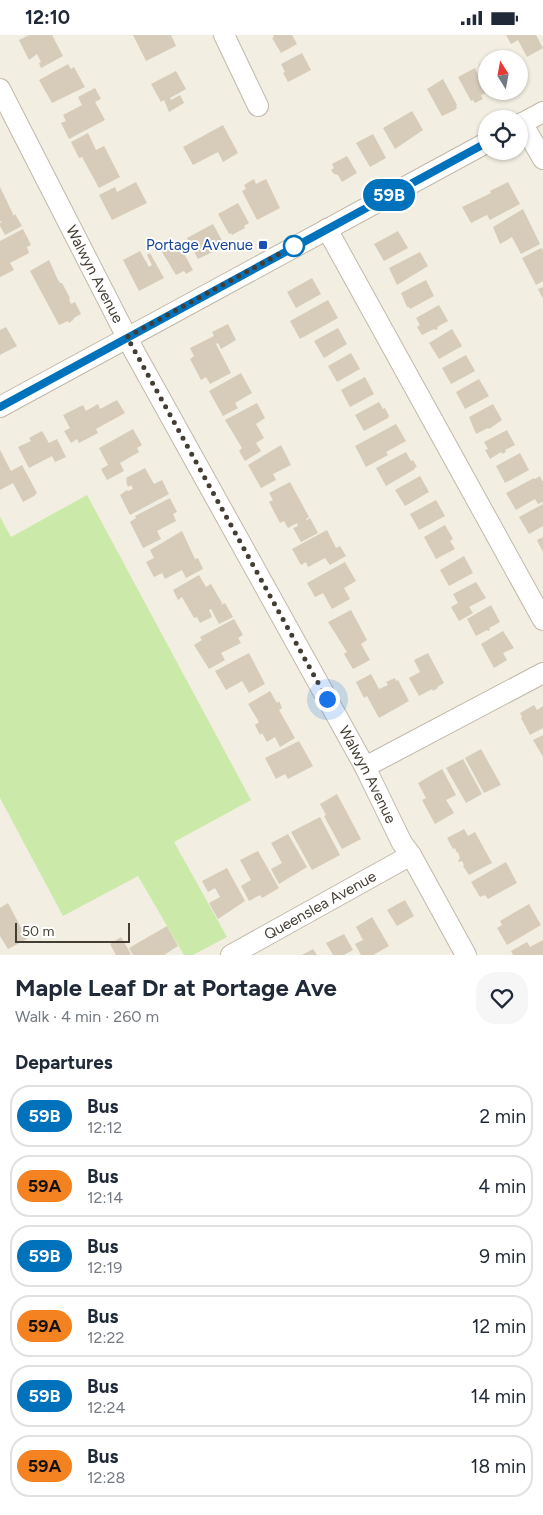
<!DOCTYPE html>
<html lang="en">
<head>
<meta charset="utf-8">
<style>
	:root { --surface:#fff; --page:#f6f6f7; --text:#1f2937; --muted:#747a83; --line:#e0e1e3 }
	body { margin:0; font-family:Figtree,sans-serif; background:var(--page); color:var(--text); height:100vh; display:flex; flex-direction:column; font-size:19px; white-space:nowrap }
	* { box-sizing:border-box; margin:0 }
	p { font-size:16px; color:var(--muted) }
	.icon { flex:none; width:28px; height:28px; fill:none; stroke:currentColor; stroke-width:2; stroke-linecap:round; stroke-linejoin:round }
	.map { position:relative; height:920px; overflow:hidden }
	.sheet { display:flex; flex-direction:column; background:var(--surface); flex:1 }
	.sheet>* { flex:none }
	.badge { padding:0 10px; border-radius:16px; font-size:18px; line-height:32px }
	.needle { width:32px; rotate:349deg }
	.controls { position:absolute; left:478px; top:15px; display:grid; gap:10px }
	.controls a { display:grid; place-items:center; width:50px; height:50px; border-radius:50%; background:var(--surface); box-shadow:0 1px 4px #0004; font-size:25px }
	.scale { position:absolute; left:15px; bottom:12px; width:115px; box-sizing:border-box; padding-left:5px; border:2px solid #443d33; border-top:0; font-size:14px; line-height:18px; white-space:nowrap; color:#443d33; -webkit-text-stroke:4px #fff; paint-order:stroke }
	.you { position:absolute; width:25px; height:25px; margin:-12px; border:4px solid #fff; border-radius:50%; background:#1a73e8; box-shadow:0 0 0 8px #1a73e833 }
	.map>.badge { position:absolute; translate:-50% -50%; box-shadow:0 0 0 2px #fff }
	h2 { padding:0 15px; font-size:19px; line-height:45px }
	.round { display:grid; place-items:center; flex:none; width:52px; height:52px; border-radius:20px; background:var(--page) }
	.overview { display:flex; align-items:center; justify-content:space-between; height:85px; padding:0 15px }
	h1 { font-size:24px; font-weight:700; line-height:38px }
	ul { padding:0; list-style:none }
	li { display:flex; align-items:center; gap:15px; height:62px; margin:0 10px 8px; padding:0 5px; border:2px solid var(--line); border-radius:20px }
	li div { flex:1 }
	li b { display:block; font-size:19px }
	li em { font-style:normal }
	li .badge { min-width:55px; font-weight:700; text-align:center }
	.status { display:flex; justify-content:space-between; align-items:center; height:35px; padding:0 25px; background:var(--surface); direction:ltr }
	.status svg { height:14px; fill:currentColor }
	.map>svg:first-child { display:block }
	.green { fill:#cbe9a9 }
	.building { fill:#d7ccba }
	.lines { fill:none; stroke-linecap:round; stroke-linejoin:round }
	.minor-casing { stroke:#c1b8a8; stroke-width:22 }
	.minor { stroke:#fff; stroke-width:20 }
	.line-casing { stroke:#fff; stroke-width:11 }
	.line { stroke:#0072bc; stroke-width:8 }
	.walk { stroke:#443d33; stroke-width:5; stroke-dasharray:0 9 }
	.transit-dot { fill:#1a4fb4; stroke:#fff; stroke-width:2 }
	.stop-dot { fill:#fff; stroke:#0072bc; stroke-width:2.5 }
	.labels { text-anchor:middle; stroke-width:4; stroke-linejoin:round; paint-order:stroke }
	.transit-label { font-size:15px; fill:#164399; stroke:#fff; text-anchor:end }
	.street-label { font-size:15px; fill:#443d33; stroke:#fff }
</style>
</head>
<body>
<div class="status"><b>12:10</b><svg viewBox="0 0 49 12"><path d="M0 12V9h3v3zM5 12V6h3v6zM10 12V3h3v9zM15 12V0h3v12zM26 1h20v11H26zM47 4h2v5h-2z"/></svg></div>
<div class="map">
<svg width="543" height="920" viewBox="0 0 543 920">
	<rect width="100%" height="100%" fill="#f2eee2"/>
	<polygon class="green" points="87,460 251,765 174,807 227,902 193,920 184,920 138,841 63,881 0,763 0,482 11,502"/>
	<g class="building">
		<polygon points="29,0 52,0 63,21 41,33 39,28 41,27 37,19 29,25 19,5"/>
		<polygon points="133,0 171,0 176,11 146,26"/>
		<polygon points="273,0 292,0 297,9 281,18 272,3 274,2"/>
		<polygon points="506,0 536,0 543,13 527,22 518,5 511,9"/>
		<polygon points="302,18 311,35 288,47 283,38 285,37 281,29"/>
		<polygon points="502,18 505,24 490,24"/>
		<polygon points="486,25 486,43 479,30"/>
		<polygon points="68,29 71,34 74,32 85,52 52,68 39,45"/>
		<polygon points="475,33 486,58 481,60 483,64 475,68 473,65 471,66 458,42"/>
		<polygon points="176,36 186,54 170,63 171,65 180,60 184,68 169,77 164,65 161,67 151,49"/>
		<polygon points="443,44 457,70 456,71 457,73 455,75 442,81 427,54"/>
		<polygon points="95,53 101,64 95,67 105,85 69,104 61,88 66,86 63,80 82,70 78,62"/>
		<polygon points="493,56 505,56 496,61"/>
		<polygon points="412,76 423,95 395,114 383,93"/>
		<polygon points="223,90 238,118 223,127 218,117 193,130 183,112"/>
		<polygon points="88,98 96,115 104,111 120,142 99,153 82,122 79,123 71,107"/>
		<polygon points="373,99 386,123 370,132 356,108"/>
		<polygon points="347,121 357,138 342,147 338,140 334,139 331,135 334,133 332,129"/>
		<polygon points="254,144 256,149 266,144 280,173 257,185 242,156 246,154 244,150"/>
		<polygon points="136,147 147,168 112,185 99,160 115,152 117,157"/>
		<polygon points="508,147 520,169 490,185 487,180 471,188 462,172 491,158 490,156"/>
		<polygon points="0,152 13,179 12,181 15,179 22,191 5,200 0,191 0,188 2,187 0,186"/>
		<polygon points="238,168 249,188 244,191 245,193 232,200 231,198 229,199 218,179"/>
		<polygon points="523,174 540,209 521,219 512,202 500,209 493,192"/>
		<polygon points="213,189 225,211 198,224 187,203"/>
		<polygon points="23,194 31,210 27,212 29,218 10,228 14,235 0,242 0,206"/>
		<polygon points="398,196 408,213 384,226 374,209"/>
		<polygon points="178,208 193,235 186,239 184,236 176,240 162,217"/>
		<polygon points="541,213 543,215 543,246 536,250 522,223"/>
		<polygon points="140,216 149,232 152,230 147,220 150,218 164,243 139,256 123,225"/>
		<polygon points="420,217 428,231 397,250 389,233"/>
		<polygon points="49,225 57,243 60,248 62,248 70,263 69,264 71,269 75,267 81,279 74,283 73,285 69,288 68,286 59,290 30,236"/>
		<polygon points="312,243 321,259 296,273 287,257"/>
		<polygon points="426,245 434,261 410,274 409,272 407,272 401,258"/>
		<polygon points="543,252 543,264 538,254"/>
		<polygon points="328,265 338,283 300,304 290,286"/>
		<polygon points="439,270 448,286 437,292 438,294 435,295 434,294 422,300 417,292 420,290 416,283"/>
		<polygon points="228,289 236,305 221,314 218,308 216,309 231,338 210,349 206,342 201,345 190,324 194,321 190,313 214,301 212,297"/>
		<polygon points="6,292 17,311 0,320 0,295"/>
		<polygon points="338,293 347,309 324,323 314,306"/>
		<polygon points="452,294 462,311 439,324 429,308"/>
		<polygon points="351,318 360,334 337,347 328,331"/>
		<polygon points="466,320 475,336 451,349 442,333"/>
		<polygon points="241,338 252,358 235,368 238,373 223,381 209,356"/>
		<polygon points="365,342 374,359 350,372 341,355"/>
		<polygon points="479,344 489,361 465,374 456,357"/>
		<polygon points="117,365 125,378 96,394 98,398 79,408 77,404 71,408 64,396 70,393 63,380 83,370 86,376 98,369 100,374"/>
		<polygon points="379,367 383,374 385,373 389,381 388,383 364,396 355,380"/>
		<polygon points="257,368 265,383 256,389 264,403 256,408 261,416 245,426 239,416 242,413 225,385"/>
		<polygon points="493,369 502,385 489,394 488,393 476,399 469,382"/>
		<polygon points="396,389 406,406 386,417 388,420 366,432 355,411"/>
		<polygon points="133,394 142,410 137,413 139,417 120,428 124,436 107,445 101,434 108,430 99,413"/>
		<polygon points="507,395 515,410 505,415 506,417 502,419 501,417 490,424 485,415 488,414 484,407"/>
		<polygon points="42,396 49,408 57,404 66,422 55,427 52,421 29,433 18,412 31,406 29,403"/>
		<polygon points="281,410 291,430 273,439 276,445 261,453 248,430"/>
		<polygon points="0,415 11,436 22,430 37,458 34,461 23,467 13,448 0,455"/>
		<polygon points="406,417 411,426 413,425 417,432 414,433 415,434 386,451 376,433"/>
		<polygon points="520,418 529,435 505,448 496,431"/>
		<polygon points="145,433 154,449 162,445 169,459 130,480 120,460 127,455 128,456 133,454 131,450 128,452 126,446 127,445 126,443"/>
		<polygon points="420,441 429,457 405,471 395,455"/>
		<polygon points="540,441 543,447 543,467 538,469 535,464 516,475 506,458 534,443 535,444"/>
		<polygon points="290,447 309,482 306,484 307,485 310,483 318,498 301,507 293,493 298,491 297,488 288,493 284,486 280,488 269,467 273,465 269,458"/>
		<polygon points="170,463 177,477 173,479 176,486 157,496 161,504 143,513 130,487 136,483 135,481"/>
		<polygon points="436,465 445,481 419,495 410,479"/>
		<polygon points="543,469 543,491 529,499 519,482"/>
		<polygon points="445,490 453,504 450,506 455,514 436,524 424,502"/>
		<polygon points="327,495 336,513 340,511 346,521 330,530 325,523 308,532 306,527 301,530 292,514"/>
		<polygon points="182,496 195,524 198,523 203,534 186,543 182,535 165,544 162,538 154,542 146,527 154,523 150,515"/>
		<polygon points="543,502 543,517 537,505"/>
		<polygon points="464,521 473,538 449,551 440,535"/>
		<polygon points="345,527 356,546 344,553 350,564 332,574 323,558 315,562 307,548"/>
		<polygon points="199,540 206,552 211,549 222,568 221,570 225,568 233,582 219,589 211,574 209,575 212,582 200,588 197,582 194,583 182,562 178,565 173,555"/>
		<polygon points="476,547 486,563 469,572 473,578 459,586 451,572 458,568 453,559"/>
		<polygon points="491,570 500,587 489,593 490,595 488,596 487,595 476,601 467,584"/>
		<polygon points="351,575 367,605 361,609 370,625 353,634 344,619 347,617 328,587"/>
		<polygon points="234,584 243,600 238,603 241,608 221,618 225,625 209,634 194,610 202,605 200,602"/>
		<polygon points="503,596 514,613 503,618 507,625 494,633 481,609"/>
		<polygon points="249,618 265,649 249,658 242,646 226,655 215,636"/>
		<polygon points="428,618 444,648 437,652 438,653 433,656 432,654 419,661 409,643 420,637 414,625"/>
		<polygon points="371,639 379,654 388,650 386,647 395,643 396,646 398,645 409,666 379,683 367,661 364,663 356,647"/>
		<polygon points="270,656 277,668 279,666 282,673 279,675 295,703 280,712 275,702 267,707 262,698 260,700 255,690 259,687 248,669"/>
		<polygon points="534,670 537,675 543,671 543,693 530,700 521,683 522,682 520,678"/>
		<polygon points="543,700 543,722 533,705"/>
		<polygon points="299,706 313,731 288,744 285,739 276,744 265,723"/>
		<polygon points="481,714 501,750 484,758 465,723"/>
		<polygon points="463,724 482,759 466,768 446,733"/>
		<polygon points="442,734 456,760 446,765 454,778 435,789 422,765 426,763 418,748"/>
		<polygon points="337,759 361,804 342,814 324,781 326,780 320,769"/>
		<polygon points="320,782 340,820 312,835 291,797"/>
		<polygon points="464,794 468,801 475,797 492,828 469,840 463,831 464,830 462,826 459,827 458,825 460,824 458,817 457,818 455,813 453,814 447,803"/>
		<polygon points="288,799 307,832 279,849 271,834 282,828 271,808"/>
		<polygon points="258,816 279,853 262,863 260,860 249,866 241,851 251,845 240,825"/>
		<polygon points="506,827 517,848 488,864 485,860 480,862 471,847"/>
		<polygon points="227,833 245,866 218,884 209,868 220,862 215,853 208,857 202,846"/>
		<polygon points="405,865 414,881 397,891 387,875"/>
		<polygon points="8,868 27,904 8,914 0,901 0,873"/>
		<polygon points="529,869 541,890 507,910 497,893 502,890 500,886"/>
		<polygon points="372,882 389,911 373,920 361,920 355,909 363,905 356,892"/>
		<polygon points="167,891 178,911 164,920 133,920 129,913"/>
		<polygon points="344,899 353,915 344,920 333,920 326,908"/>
		<polygon points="121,902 131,919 129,920 116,920 110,909"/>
		<polygon points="543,905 543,920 513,920 511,916 527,907 530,912"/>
		<polygon points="313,914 317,920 302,920"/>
	</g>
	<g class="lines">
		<g class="minor-casing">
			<g id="minor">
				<polyline points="224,0 258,71"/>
				<path id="s1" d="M 0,54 L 134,316 L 365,732 L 402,808 L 411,820 L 466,920"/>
				<polyline points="522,88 543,124"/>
				<polyline points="519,90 543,77"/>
				<polyline points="327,194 543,585"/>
				<polyline points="0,372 486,108"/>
				<polyline points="365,732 543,638"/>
				<path id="s2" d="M 231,920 L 411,820"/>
			</g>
		</g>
		<use href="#minor" class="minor"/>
	</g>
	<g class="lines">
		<g class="line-casing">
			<polyline id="line" points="0,372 486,108"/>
		</g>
		<use href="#line" class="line"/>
		<polyline class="walk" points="294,211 127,302 327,664"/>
	</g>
	<rect class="transit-dot" x="258" y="205" width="10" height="10" rx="2.5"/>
	<circle class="stop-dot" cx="294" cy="211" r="10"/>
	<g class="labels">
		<g class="transit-label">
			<text x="253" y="215">Portage Avenue</text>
		</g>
		<g class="street-label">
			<text dy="5" stroke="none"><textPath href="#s1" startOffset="208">Walwyn Avenue</textPath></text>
			<text dy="5" stroke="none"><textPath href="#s1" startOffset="778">Walwyn Avenue</textPath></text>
			<text dy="5" stroke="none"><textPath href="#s2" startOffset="102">Queenslea Avenue</textPath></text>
		</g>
	</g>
</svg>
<div class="controls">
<a><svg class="needle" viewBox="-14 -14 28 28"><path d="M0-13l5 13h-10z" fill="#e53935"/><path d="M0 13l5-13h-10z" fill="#747a83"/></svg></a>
<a><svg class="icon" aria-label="locate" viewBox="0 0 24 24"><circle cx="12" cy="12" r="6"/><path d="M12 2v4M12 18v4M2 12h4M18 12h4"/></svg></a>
</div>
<div class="scale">50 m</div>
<div class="you" style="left:327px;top:664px"></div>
<b class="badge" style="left:389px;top:160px;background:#0072bc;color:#fff">59B</b>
</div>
<section class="sheet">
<div class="overview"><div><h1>Maple Leaf Dr at Portage Ave</h1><p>Walk · 4 min · 260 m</p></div><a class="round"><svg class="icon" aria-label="heart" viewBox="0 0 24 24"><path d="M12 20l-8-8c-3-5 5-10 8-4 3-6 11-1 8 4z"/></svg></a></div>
<h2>Departures</h2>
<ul>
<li><span class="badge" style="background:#0072bc;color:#fff">59B</span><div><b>Bus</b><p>12:12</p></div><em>2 min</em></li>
<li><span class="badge" style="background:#f58220;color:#111">59A</span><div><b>Bus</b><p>12:14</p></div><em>4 min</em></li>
<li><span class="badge" style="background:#0072bc;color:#fff">59B</span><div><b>Bus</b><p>12:19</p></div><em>9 min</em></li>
<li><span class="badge" style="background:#f58220;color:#111">59A</span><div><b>Bus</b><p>12:22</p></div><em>12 min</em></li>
<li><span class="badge" style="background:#0072bc;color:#fff">59B</span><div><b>Bus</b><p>12:24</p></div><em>14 min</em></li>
<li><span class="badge" style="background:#f58220;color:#111">59A</span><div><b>Bus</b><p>12:28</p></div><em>18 min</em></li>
</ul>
</section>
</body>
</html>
